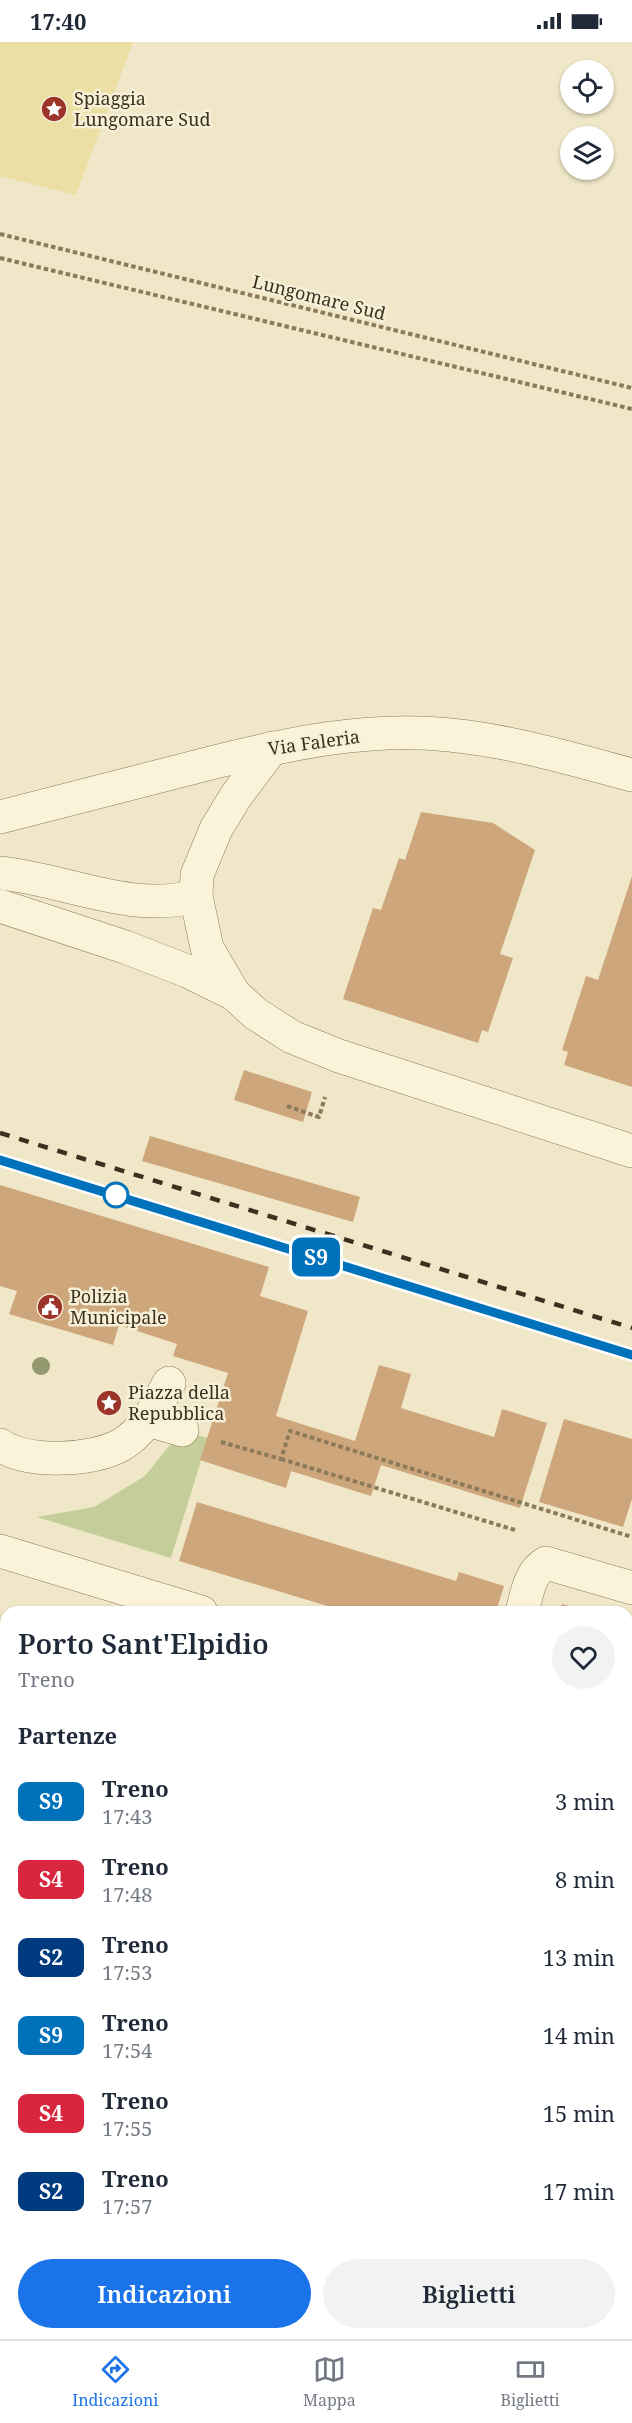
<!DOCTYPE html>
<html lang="it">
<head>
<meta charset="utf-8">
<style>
	:root { --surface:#fff; --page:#f2f2f3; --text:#1f2937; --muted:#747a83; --line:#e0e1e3; --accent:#1a73e8 }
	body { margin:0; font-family:"Noto Serif",serif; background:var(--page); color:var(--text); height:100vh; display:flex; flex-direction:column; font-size:22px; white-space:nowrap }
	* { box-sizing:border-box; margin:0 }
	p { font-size:20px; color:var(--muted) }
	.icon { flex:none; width:33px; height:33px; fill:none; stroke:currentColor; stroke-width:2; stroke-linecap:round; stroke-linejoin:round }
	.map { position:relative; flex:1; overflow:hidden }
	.drawer { position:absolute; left:0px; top:1564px; width:633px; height:734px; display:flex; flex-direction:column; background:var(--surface); border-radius:18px 18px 0 0; box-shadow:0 2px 4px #0004 }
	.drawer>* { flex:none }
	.badge { padding:0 12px; border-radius:9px; font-size:21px; line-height:39px }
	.tools { position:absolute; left:560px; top:18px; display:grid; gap:12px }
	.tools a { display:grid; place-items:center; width:54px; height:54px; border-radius:50%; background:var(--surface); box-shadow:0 2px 4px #0004; font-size:30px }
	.map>.badge { position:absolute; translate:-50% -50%; box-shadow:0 0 0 3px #fff }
	h2 { padding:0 18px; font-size:22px; line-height:54px }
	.round { display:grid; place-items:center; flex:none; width:63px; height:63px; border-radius:32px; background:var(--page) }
	.summary { display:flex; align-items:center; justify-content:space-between; height:102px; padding:0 18px }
	h1 { font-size:28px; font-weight:600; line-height:45px }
	.cta { display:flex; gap:12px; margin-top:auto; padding:12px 18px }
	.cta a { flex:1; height:69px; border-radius:36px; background:var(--accent); color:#fff; font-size:24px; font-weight:600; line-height:69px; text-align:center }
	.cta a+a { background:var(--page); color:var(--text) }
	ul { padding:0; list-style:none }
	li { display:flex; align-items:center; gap:18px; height:78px; padding:0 18px }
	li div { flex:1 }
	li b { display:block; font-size:22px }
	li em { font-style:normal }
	li .badge { min-width:66px; font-weight:700; text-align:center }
	.status { display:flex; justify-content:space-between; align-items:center; height:42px; padding:0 30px; background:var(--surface); direction:ltr }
	.status svg { height:16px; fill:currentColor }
	.dock { display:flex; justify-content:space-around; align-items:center; height:84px; border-top:2px solid var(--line); background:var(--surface); font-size:16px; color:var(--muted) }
	.dock a { display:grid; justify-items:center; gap:3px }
	.dock .current { color:var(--accent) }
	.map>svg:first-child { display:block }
	.green { fill:#c3ce9a }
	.sand { fill:#ebdfa4 }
	.building { fill:#cea67c }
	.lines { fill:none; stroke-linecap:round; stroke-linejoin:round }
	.minor-casing { stroke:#8c7a5b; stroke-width:34 }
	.major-casing { stroke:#5a4730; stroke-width:34 }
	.path { stroke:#8c7a5b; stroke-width:4; stroke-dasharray:4.5 3; stroke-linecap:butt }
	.minor { stroke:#faf3da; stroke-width:33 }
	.major { stroke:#f2e09f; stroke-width:33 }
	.rail { stroke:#3c301f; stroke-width:4.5; stroke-dasharray:10 10; stroke-linecap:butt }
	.tree { fill:#93986e }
	.line-casing { stroke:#fff; stroke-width:14 }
	.line { stroke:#0072bc; stroke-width:9 }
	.stop-dot { fill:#fff; stroke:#0072bc; stroke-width:3 }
	.labels { text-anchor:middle; stroke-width:5; stroke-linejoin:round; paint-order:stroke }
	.poi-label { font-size:18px; fill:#3c301f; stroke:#f7f0d7; text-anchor:start }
	.street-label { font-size:18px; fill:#3c301f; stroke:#f7f0d7 }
</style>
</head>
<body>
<div class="status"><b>17:40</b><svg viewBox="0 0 49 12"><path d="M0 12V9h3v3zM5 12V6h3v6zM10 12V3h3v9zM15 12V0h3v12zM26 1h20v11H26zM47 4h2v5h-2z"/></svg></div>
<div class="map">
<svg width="632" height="2297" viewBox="0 0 632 2297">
	<rect width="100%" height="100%" fill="#efe7c7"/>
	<polygon class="green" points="182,1388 208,1396 171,1516 37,1475 94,1465 145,1434"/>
	<polygon class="sand" points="0,0 133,0 76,153 0,134"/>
	<g class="building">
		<polygon points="421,770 493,781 535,808 500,912 513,916 488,990 482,988 478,1001 343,957 373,866 381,868 399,816 405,818"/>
		<polygon points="632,834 632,1045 564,1023 568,1010 562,1008 586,934 598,938"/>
		<polygon points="244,1028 312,1050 303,1080 234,1058"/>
		<polygon points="150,1094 360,1155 353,1180 142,1119"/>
		<polygon points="0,1143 269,1225 260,1254 308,1269 276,1374 355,1399 379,1323 411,1332 401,1366 494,1395 502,1367 547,1381 520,1466 381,1423 371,1454 291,1429 286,1446 200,1418 228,1331 173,1314 177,1302 119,1283 113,1303 9,1272 17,1249 0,1244"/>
		<polygon points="564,1377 632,1397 632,1457 623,1485 539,1460"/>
		<polygon points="197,1460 456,1539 459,1530 504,1544 496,1570 347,1570 179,1519"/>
		<polygon points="562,1562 588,1570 559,1570"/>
		<polygon points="627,1582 632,1584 632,1662 627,1661"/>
		<polygon points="0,1718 6,1719 6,1792 0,1790"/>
		<polygon points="627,1750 632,1751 632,1825 628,1840"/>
		<polygon points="0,1882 6,1884 6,1920 1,1939"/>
		<polygon points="627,1934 632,1936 632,1974 627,1973"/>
		<polygon points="0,2007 6,2009 6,2085 0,2083"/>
		<polygon points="627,2059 632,2060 632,2220 627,2218"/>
		<polygon points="0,2170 6,2172 6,2260 0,2258"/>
		<polygon points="424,2292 422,2297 142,2297 126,2293"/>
	</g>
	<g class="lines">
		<g class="minor-casing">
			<g id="minor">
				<path d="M 0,775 C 69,758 138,739 207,722 C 286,702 369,684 450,693 C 512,699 572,717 632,733"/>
				<path d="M 0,831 C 63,837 132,872 196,854"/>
				<polyline points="0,864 125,905 187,929 234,952 256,972 292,995 339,1014 632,1109"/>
				<polyline points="234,952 207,906 196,854 197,833 216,787 236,754 272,706"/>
				<polyline points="148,1378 182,1388"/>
				<path d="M 0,1403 C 28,1422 92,1419 121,1403 C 144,1390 157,1363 169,1341"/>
				<polyline points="0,1509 201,1570"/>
				<path d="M 522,1570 C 527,1552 529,1531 546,1521 L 632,1546"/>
				<polyline points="0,1681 6,1683"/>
				<polyline points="627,1701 632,1703"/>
				<polyline points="0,1827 6,1829"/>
				<polyline points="0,1980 6,1982"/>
				<polyline points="627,2012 632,2014"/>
				<polyline points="440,2297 442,2292"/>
			</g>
		</g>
		<g class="major-casing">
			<g id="major">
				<polyline points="0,2123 6,2125"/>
				<polyline points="604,2292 622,2297"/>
			</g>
		</g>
		<g class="path">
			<polyline points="0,192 632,346"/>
			<polyline points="0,216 632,367"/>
			<polyline points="287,1064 319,1075 325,1055"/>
			<polyline points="221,1400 281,1417 290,1389 632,1495"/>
			<polyline points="281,1417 515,1488"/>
		</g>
		<use href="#minor" class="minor"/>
		<use href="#major" class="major"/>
		<g class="rail">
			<polyline points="0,1091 632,1286"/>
			<polyline points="0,1118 632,1313"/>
		</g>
	</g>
	<circle class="tree" cx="41" cy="1324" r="9"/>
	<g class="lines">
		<g class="line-casing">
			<polyline id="line" points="0,1118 632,1313"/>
		</g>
		<use href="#line" class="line"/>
	</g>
	<defs>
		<g id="sight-disc" transform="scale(1.35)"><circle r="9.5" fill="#9c342a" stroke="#f7f0d7"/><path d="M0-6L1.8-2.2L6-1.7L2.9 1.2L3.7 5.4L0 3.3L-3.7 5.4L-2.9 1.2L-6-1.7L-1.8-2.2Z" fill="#fff"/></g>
		<g id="civic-disc" transform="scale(1.35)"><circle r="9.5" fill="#9c342a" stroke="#f7f0d7"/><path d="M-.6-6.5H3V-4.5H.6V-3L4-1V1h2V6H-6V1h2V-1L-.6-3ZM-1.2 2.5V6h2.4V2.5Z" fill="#fff"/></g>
	</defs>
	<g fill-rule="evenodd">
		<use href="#sight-disc" x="54" y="67"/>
		<use href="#civic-disc" x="50" y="1265"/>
		<use href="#sight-disc" x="109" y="1361"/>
	</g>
	<circle class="stop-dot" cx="116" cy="1153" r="12"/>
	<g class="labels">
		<g class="poi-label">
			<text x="74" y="63">Spiaggia<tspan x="74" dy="21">Lungomare Sud</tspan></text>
			<text x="70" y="1261">Polizia<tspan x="70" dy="21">Municipale</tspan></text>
			<text x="128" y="1357">Piazza della<tspan x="128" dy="21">Repubblica</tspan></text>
		</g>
		<g class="street-label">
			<text transform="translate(319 256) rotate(14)" y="6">Lungomare Sud</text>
			<text transform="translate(314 701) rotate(-8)" y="6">Via Faleria</text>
		</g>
	</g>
</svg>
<div class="tools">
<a><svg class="icon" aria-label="locate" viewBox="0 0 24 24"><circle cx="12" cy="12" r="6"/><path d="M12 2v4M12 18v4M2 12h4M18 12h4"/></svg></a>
<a><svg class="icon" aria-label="layers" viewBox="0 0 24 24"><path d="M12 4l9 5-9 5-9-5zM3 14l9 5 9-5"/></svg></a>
</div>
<b class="badge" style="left:316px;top:1215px;background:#0072bc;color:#fff">S9</b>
<section class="drawer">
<div class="summary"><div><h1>Porto Sant'Elpidio</h1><p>Treno</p></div><a class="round"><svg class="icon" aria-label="heart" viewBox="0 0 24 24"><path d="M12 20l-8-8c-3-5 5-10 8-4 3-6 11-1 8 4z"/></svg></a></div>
<h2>Partenze</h2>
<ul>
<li><span class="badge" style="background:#0072bc;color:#fff">S9</span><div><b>Treno</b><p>17:43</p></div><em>3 min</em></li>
<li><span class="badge" style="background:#d7263d;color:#fff">S4</span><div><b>Treno</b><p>17:48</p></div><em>8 min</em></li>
<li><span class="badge" style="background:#003b80;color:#fff">S2</span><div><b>Treno</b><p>17:53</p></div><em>13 min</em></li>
<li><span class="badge" style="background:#0072bc;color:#fff">S9</span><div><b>Treno</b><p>17:54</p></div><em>14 min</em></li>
<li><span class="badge" style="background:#d7263d;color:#fff">S4</span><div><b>Treno</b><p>17:55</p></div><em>15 min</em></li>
<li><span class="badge" style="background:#003b80;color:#fff">S2</span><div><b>Treno</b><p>17:57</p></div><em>17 min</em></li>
</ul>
<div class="cta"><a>Indicazioni</a><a>Biglietti</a></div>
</section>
</div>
<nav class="dock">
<a class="current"><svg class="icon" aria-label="directions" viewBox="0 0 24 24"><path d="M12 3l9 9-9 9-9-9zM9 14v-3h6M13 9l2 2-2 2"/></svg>Indicazioni</a>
<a><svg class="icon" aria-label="map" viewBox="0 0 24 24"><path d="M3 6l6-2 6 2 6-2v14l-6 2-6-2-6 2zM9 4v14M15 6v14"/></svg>Mappa</a>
<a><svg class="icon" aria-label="tickets" viewBox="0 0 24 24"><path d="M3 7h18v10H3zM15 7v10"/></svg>Biglietti</a>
</nav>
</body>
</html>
